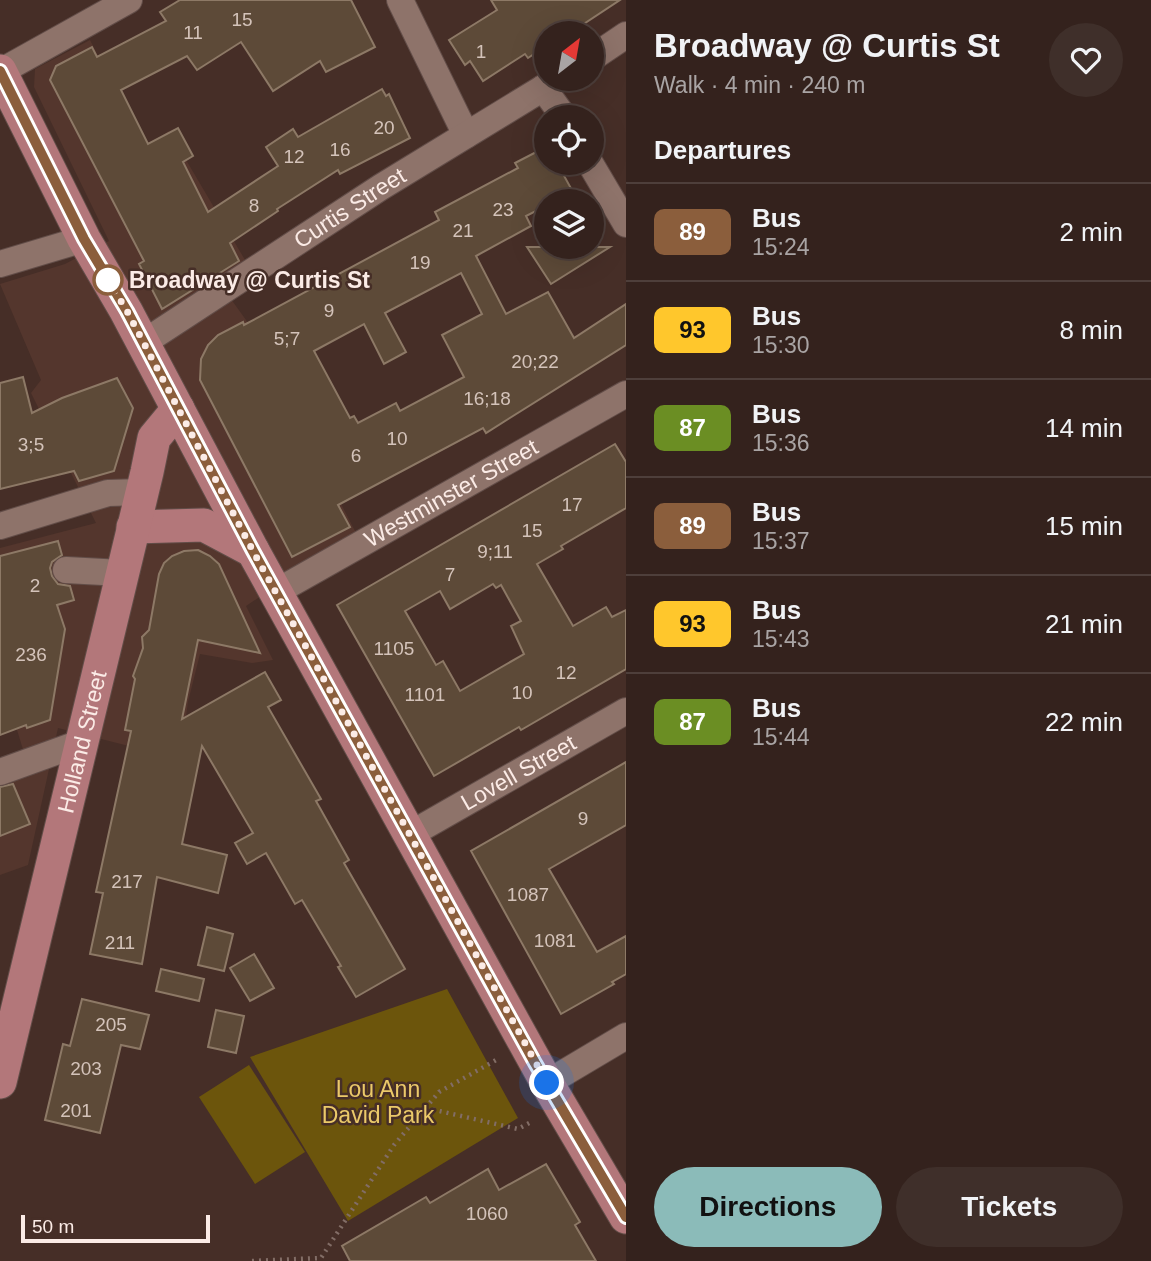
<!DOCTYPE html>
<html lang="en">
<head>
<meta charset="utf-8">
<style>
	:root { --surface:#34221d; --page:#3f2f2a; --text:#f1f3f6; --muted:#a9a4a4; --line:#4e3f3b; --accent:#8bbbb9 }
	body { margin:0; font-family:Arial,sans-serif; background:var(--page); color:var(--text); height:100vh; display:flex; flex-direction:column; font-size:26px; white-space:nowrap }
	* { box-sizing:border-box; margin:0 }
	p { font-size:23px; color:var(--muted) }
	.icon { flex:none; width:38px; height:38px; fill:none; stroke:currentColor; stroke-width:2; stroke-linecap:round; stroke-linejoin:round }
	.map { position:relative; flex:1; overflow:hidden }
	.details { display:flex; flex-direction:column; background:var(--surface); width:525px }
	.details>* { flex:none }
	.badge { padding:0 14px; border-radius:10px; font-size:24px; line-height:46px }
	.needle { width:46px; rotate:31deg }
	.controls { position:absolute; left:534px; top:21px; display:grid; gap:14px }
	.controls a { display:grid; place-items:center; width:70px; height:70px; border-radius:50%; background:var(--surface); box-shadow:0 7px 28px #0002,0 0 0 2px var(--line); font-size:35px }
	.scale { position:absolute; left:21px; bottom:18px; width:189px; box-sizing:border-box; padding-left:7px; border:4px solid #fbebe6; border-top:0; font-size:19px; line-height:24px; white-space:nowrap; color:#fbebe6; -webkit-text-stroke:5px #462e27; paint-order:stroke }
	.you { position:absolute; width:35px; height:35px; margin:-18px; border:5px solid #fff; border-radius:50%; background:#1a73e8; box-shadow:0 0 0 10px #1a73e833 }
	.map>.badge { position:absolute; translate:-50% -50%; box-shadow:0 0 0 4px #fff }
	h2 { padding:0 28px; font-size:26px; line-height:63px }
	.round { display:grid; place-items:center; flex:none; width:74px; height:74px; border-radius:37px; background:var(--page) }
	.summary { display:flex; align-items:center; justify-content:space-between; height:119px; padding:0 28px }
	h1 { font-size:33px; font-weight:700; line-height:52px }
	.primary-button { display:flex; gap:14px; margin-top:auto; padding:14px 28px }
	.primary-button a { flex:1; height:80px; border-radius:42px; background:var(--accent); color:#111; font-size:28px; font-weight:700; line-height:80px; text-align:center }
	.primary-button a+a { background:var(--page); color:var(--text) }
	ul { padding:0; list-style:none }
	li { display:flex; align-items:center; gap:21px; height:98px; padding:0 28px; border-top:2px solid var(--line) }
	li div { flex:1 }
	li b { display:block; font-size:26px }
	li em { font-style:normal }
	li .badge { min-width:77px; font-weight:700; text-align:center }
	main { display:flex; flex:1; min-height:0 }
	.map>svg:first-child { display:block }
	.built { fill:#54362d }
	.green { fill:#6c550c }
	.building { fill:#5d4a38; stroke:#8d7966; stroke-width:2; fill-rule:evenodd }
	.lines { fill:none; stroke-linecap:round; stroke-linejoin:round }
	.minor-casing { stroke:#624d48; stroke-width:28 }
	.major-casing { stroke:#624d48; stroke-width:35 }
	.path { stroke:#826d66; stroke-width:4.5; stroke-dasharray:2 5; stroke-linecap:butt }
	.minor { stroke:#8e736a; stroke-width:26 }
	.major { stroke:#b3777a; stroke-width:33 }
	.line-casing { stroke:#fff; stroke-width:16 }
	.line { stroke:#8b5e3c; stroke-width:10 }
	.walk { stroke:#fbebe6; stroke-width:7; stroke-dasharray:0 12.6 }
	.stop-dot { fill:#fff; stroke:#8b5e3c; stroke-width:3.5 }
	.labels { text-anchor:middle; stroke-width:5; stroke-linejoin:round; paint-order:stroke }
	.number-label { font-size:19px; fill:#d4c3ba }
	.street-label { font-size:23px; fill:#fbebe6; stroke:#462e27 }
	.stop-label { font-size:23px; font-weight:bold; fill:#fbebe6; stroke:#462e27; text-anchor:start }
	.park-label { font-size:23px; fill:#ebc969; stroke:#462e27 }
</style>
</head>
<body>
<main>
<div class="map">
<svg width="626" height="1261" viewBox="0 0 626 1261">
	<rect width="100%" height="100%" fill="#462e27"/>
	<polygon class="built" points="90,40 144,147 169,131 248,265 223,288 246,320 356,533 246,606 273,660 252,663 200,654 188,702 180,759 58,728 28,865 0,875 0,784 30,772 0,675 0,548 96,523 31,393 41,380 0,284 65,264 109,241 34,87 35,69"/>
	<g class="green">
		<polygon points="447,989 518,1118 348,1221 250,1057"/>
		<polygon points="249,1065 305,1152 255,1184 199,1097"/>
	</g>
	<g class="building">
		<polygon points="180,0 351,0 375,47 326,72 320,61 273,91 241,42 197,70 187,56 121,90 148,144 178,128 193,156 183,162 208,212 278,166 266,147 293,129 298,137 382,89 386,96 389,94 410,138 340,174 338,170 277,209 278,211 230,243 239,261 162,309 139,264 144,261 50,80 56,66 92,47 97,57 166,21 160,12"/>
		<polygon points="491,0 620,0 570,33 546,33 546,46 528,58 525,54 483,81 470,61 465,65 449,40 497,10"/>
		<path d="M 546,147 L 546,163 L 557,163 L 573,192 L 555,201 L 546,201 L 546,206 L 526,216 L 531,226 L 476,256 L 506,314 L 548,292 L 574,338 L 626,304 L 626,345 L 486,433 L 483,428 L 338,505 L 350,527 L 292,557 L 200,380 L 201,359 L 208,345 L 218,335 L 243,322 L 244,325 L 439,220 L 435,212 L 518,168 L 515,163 ZM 461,273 L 482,314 L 442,335 L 464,377 L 400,411 L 396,403 L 358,423 L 354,416 L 350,418 L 314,351 L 364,324 L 384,364 L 406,352 L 385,313 Z"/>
		<polygon points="527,247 610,247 551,284"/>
		<polygon points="23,377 32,413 62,398 117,378 133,408 114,471 79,481 74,471 0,489 0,383"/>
		<path d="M 615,444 L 626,462 L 626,508 L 561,546 L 563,549 L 537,564 L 573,626 L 606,607 L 612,617 L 626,610 L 626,669 L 521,730 L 519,727 L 434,776 L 337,605 ZM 493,584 L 496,588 L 501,585 L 521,621 L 511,626 L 524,654 L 460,691 L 443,661 L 436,665 L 405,611 L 440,591 L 450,609 Z"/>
		<polygon points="58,541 62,555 52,562 50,568 52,576 58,584 70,586 74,600 57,605 65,629 50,720 27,728 26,725 0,735 0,556"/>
		<polygon points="198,550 210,556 219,564 260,653 198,640 182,719 265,672 281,700 268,707 321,799 316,801 349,860 344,863 405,969 356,997 338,967 341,966 302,900 295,904 266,853 247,864 235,843 253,833 202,746 182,844 227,855 218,893 157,877 142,964 90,954 103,893 96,892 131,731 125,730 135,679 133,676 143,648 142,637 149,630 159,574 164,563 172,556 184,551"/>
		<polygon points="626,762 626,825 549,869 597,952 626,936 626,974 612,982 614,984 561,1014 471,851"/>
		<polygon points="13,784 30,824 0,836 0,787"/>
		<polygon points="207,927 233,934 224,971 198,965"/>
		<polygon points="254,954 274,988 250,1001 230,968"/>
		<polygon points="161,969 204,979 199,1001 156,991"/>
		<polygon points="82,999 149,1015 140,1049 121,1045 100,1133 45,1120 63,1044 70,1046"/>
		<polygon points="216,1010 244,1016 236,1053 208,1047"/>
		<polygon points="546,1164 580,1222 575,1225 596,1261 350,1261 342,1246 426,1197 430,1203 488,1169 499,1190"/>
	</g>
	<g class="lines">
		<g class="minor-casing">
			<g id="minor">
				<polyline points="400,0 466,135"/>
				<polyline points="592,58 626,35"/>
				<polyline points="0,72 129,0"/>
				<polyline points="543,88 564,117"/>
				<polyline points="590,163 626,224"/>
				<polyline points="0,264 84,239"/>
				<path id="s1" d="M 143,343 L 381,187 L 558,79"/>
				<polyline points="0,526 108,493 142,492"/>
				<polyline points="66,570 122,573"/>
				<path id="s2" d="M 276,592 L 626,394"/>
				<polyline points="0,772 83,742"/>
				<path id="s3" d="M 409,835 L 626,711"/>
				<polyline points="547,1083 626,1036"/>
			</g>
		</g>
		<g class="major-casing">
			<g id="major">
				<polyline points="0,71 84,239 126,311 253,551 547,1083 626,1217"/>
				<polyline points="133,527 204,525 253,551"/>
				<path id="s4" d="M 0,1082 L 147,472 L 154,438 L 178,409"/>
			</g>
		</g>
		<g class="path">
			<polyline points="426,1108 518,1129 533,1121"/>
			<polyline points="252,1261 321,1258 394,1145 439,1092 498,1059"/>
		</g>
		<use href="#minor" class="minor"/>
		<use href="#major" class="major"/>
	</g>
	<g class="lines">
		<g class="line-casing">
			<polyline id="line" points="0,71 84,239 127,311 253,551 535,1063 626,1217"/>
		</g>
		<use href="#line" class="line"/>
		<polyline class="walk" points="108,280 127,311 253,551 547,1083"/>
	</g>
	<circle class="stop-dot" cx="108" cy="280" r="14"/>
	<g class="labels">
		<g class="number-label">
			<text x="242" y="26">15</text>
			<text x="193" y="39">11</text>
			<text x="481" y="58">1</text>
			<text x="384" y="134">20</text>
			<text x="340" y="156">16</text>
			<text x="294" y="163">12</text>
			<text x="254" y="212">8</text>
			<text x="503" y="216">23</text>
			<text x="463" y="237">21</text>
			<text x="420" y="269">19</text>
			<text x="329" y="317">9</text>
			<text x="287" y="345">5;7</text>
			<text x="535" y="368">20;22</text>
			<text x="487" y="405">16;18</text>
			<text x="397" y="445">10</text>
			<text x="31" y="451">3;5</text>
			<text x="356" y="462">6</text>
			<text x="572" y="511">17</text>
			<text x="532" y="537">15</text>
			<text x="495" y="558">9;11</text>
			<text x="450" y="581">7</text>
			<text x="35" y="592">2</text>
			<text x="394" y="655">1105</text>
			<text x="31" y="661">236</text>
			<text x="566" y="679">12</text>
			<text x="522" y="699">10</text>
			<text x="425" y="701">1101</text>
			<text x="583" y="825">9</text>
			<text x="127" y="888">217</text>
			<text x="528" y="901">1087</text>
			<text x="555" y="947">1081</text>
			<text x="120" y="949">211</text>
			<text x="111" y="1031">205</text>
			<text x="86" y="1075">203</text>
			<text x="76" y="1117">201</text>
			<text x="487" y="1220">1060</text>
		</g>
		<g class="street-label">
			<text dy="8" stroke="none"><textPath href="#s1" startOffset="247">Curtis Street</textPath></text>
			<text dy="8" stroke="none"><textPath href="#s2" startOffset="201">Westminster Street</textPath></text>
			<text dy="8" stroke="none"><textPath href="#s4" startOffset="350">Holland Street</textPath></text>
			<text dy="8" stroke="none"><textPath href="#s3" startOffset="126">Lovell Street</textPath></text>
		</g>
		<g class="stop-label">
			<text x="129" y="288">Broadway @ Curtis St</text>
		</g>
		<g class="park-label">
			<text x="378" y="1097">Lou Ann<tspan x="378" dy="26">David Park</tspan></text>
		</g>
	</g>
</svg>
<div class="controls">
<a><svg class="needle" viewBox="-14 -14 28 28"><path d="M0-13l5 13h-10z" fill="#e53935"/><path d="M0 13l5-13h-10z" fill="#a9a4a4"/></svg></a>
<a><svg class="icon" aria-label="locate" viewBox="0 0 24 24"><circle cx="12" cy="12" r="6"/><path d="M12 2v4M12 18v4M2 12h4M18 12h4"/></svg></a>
<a><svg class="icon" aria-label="layers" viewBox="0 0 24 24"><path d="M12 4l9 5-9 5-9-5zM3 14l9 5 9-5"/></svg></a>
</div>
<div class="scale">50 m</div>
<div class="you" style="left:547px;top:1083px"></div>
</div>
<section class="details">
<div class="summary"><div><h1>Broadway @ Curtis St</h1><p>Walk · 4 min · 240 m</p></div><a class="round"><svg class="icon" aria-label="heart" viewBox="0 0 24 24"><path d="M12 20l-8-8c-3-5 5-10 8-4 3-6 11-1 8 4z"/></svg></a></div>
<h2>Departures</h2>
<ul>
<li><span class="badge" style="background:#8b5e3c;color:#fff">89</span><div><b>Bus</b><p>15:24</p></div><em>2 min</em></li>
<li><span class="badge" style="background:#ffc72c;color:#111">93</span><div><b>Bus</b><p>15:30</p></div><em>8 min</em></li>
<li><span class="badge" style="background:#6b8e23;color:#fff">87</span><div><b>Bus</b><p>15:36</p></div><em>14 min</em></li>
<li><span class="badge" style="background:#8b5e3c;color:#fff">89</span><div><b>Bus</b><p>15:37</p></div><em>15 min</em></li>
<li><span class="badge" style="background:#ffc72c;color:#111">93</span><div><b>Bus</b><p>15:43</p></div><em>21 min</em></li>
<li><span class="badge" style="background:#6b8e23;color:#fff">87</span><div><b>Bus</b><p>15:44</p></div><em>22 min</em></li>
</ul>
<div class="primary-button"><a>Directions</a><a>Tickets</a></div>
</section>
</main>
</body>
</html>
